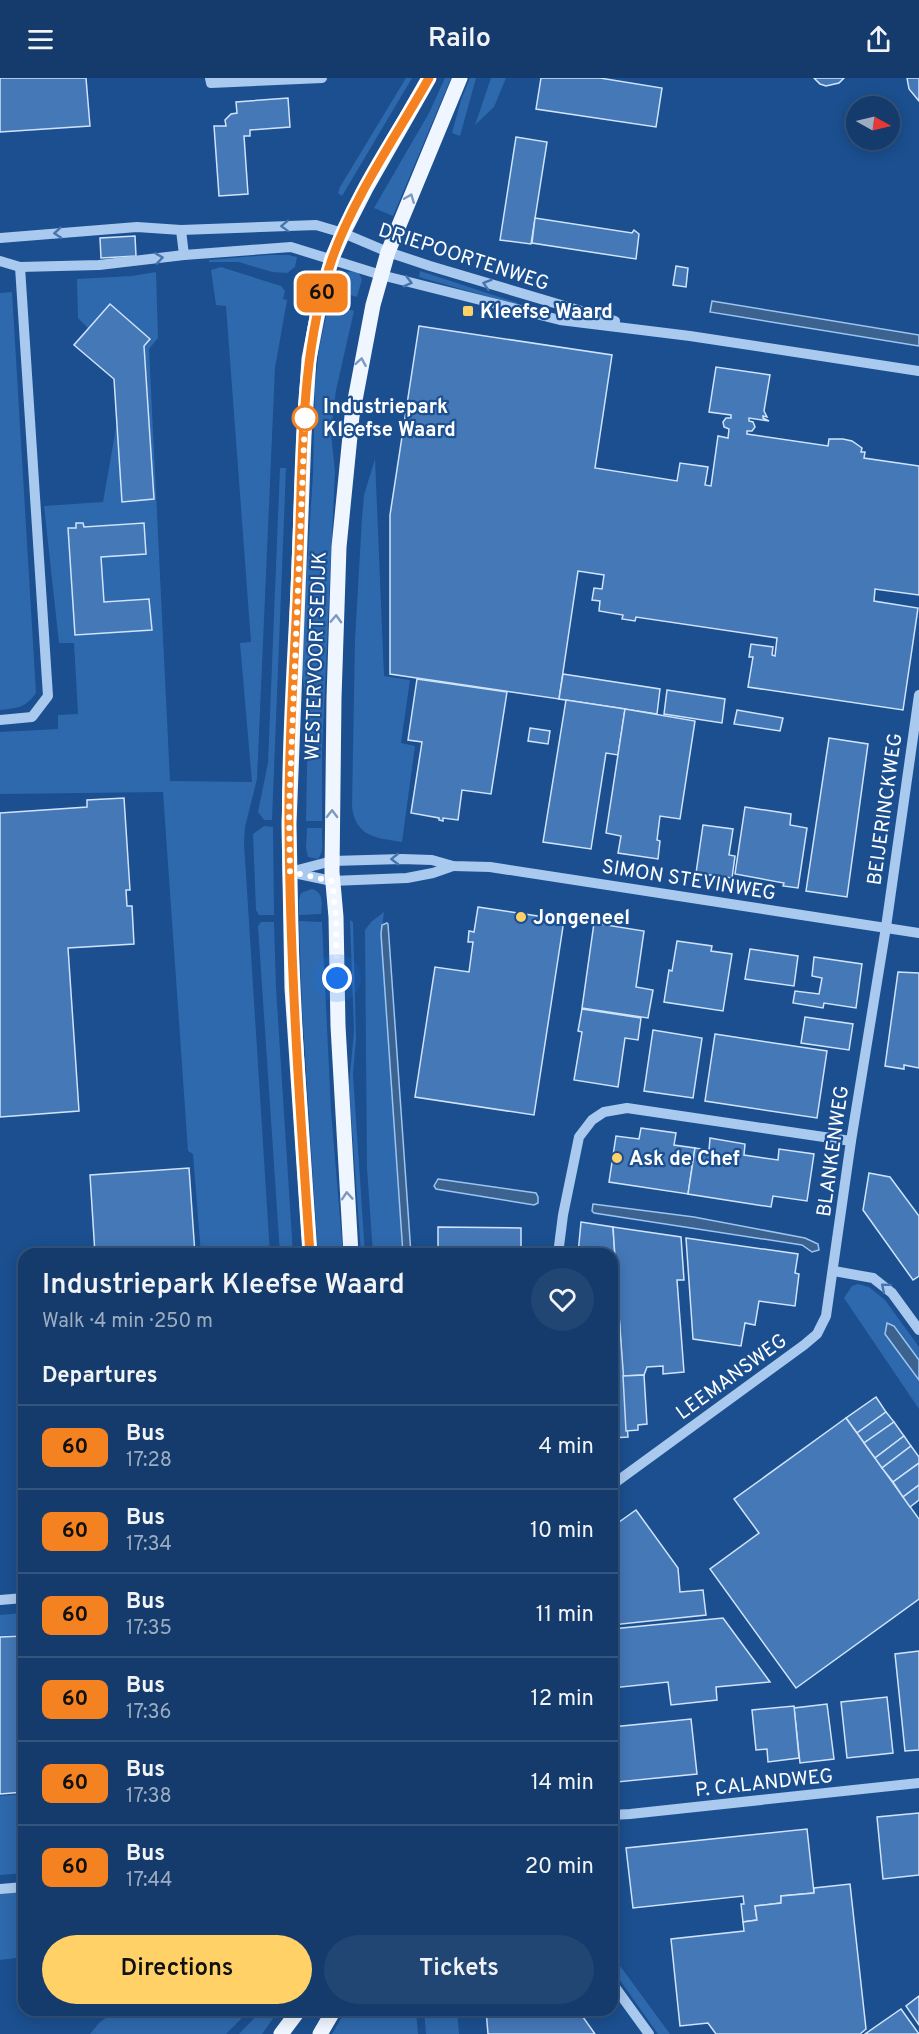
<!DOCTYPE html>
<html lang="en">
<head>
<meta charset="utf-8">
<style>
	:root { --surface:#143b6b; --page:#214673; --text:#f1f3f6; --muted:#9dadc1; --line:#33557e; --accent:#ffd166 }
	body { margin:0; font-family:Overpass,sans-serif; background:var(--page); color:var(--text); height:100vh; display:flex; flex-direction:column; font-size:22px; white-space:nowrap }
	* { box-sizing:border-box; margin:0 }
	p { font-size:20px; color:var(--muted) }
	.icon { flex:none; width:33px; height:33px; fill:none; stroke:currentColor; stroke-width:2; stroke-linecap:round; stroke-linejoin:round }
	.map { position:relative; flex:1; overflow:hidden }
	.details { position:absolute; left:18px; top:1170px; width:600px; height:768px; display:flex; flex-direction:column; background:var(--surface); border-radius:18px; box-shadow:0 3px 15px #0003,0 0 0 2px var(--line) }
	.details>* { flex:none }
	.badge { padding:0 12px; border-radius:9px; font-size:21px; line-height:39px }
	.needle { width:39px; rotate:98deg }
	.tools { position:absolute; left:846px; top:18px; display:grid; gap:12px }
	.tools a { display:grid; place-items:center; width:54px; height:54px; border-radius:50%; background:var(--surface); box-shadow:0 3px 15px #0003,0 0 0 2px var(--line); font-size:30px }
	.you { position:absolute; width:30px; height:30px; margin:-15px; border:4px solid #fff; border-radius:50%; background:#1a73e8; box-shadow:0 0 0 9px #1a73e833 }
	.map>.badge { position:absolute; translate:-50% -50%; box-shadow:0 0 0 3px #fff }
	h2 { padding:0 24px; font-size:22px; line-height:54px }
	.round { display:grid; place-items:center; flex:none; width:63px; height:63px; border-radius:32px; background:var(--page) }
	.headline { display:flex; align-items:center; justify-content:space-between; height:102px; padding:0 24px }
	h1 { font-size:28px; font-weight:600; line-height:45px }
	.cta { display:flex; gap:12px; margin-top:auto; padding:12px 24px }
	.cta a { flex:1; height:69px; border-radius:36px; background:var(--accent); color:#111; font-size:24px; font-weight:600; line-height:69px; text-align:center }
	.cta a+a { background:var(--page); color:var(--text) }
	ul { padding:0; list-style:none }
	li { display:flex; align-items:center; gap:18px; height:84px; padding:0 24px; border-top:2px solid var(--line) }
	li div { flex:1 }
	li b { display:block; font-size:22px }
	li em { font-style:normal }
	li .badge { min-width:66px; font-weight:700; text-align:center }
	header { display:flex; justify-content:space-between; align-items:center; height:78px; padding:0 24px; background:var(--surface); font-size:27px; font-weight:600 }
	.map>svg:first-child { display:block }
	.green { fill:#2e69ad }
	.water { fill:#3c6290; stroke:#9cc4f0; stroke-width:1.5 }
	.building { fill:#4478b7; stroke:#cfe3fa; stroke-width:1.5 }
	.lines { fill:none; stroke-linecap:round; stroke-linejoin:round }
	.minor { stroke:#a9c9ee; stroke-width:10 }
	.major { stroke:#f0f6ff; stroke-width:15 }
	.oneway { stroke:#7b9ac1 }
	.oneway2 { stroke:#4674ac }
	.line-casing { stroke:#fff; stroke-width:14 }
	.line { stroke:#f58220; stroke-width:9 }
	.walk { stroke:#fff; stroke-width:6; stroke-dasharray:0 10.8 }
	.poi-dot { fill:#ffd166; stroke:#1b4f8f; stroke-width:2 }
	.stop-dot { fill:#fff; stroke:#f58220; stroke-width:3 }
	.labels { text-anchor:middle; stroke-width:4.5; stroke-linejoin:round; paint-order:stroke }
	.street-label { font-size:20px; fill:#fff; stroke:#1b4f8f }
	.poi-label { font-size:20px; font-weight:bold; fill:#fff; stroke:#1b4f8f; text-anchor:start }
	.stop-label { font-size:20px; font-weight:bold; fill:#fff; stroke:#1b4f8f; text-anchor:start }
</style>
</head>
<body>
<header><svg class="icon" aria-label="menu" viewBox="0 0 24 24"><path d="M4 6h16M4 12h16M4 18h16"/></svg>Railo<svg class="icon" aria-label="share" viewBox="0 0 24 24"><path d="M12 15V3M7 8l5-5 5 5M5 13v7h14v-7"/></svg></header>
<div class="map">
<svg width="919" height="1956" viewBox="0 0 919 1956">
	<rect width="100%" height="100%" fill="#1b4f8f"/>
	<g class="green">
		<polygon points="406,0 412,0 342,118 338,115 340,109"/>
		<polygon points="445,0 451,0 393,138 374,130 429,35"/>
		<polygon points="470,0 476,0 460,58 452,55 461,22"/>
		<polygon points="491,0 506,0 494,29 475,47"/>
		<polygon points="268,177 289,177 297,179 295,189 287,195 272,194 239,184 209,184 209,182"/>
		<polygon points="221,189 281,208 285,213 283,221 287,222 275,290 257,701 245,749 244,765 270,1176 201,1176 193,1076 188,1073 163,714 0,716 0,654 58,651 58,637 78,636 74,565 59,565 44,428 103,424 117,344 114,301 73,266 88,250 78,240 77,201 132,198 156,194 158,260 149,271 170,703 252,704 240,565 251,564 226,228 216,227 211,192"/>
		<path d="M 354,193 L 358,194 L 362,201 L 357,219 L 332,211 C 337,199 341,195 354,193 Z"/>
		<polygon points="420,193 518,225 517,227 419,199"/>
		<path d="M 12,214 L 36,615 C 25,630 18,630 0,632 L 0,215 Z"/>
		<polygon points="329,225 354,233 336,312 331,354 335,394 322,674 322,743 306,743 308,641 301,585 313,396 315,309 319,271"/>
		<path d="M 375,381 L 384,598 L 410,602 L 401,665 L 415,668 L 402,764 C 376,760 356,759 352,729 L 355,562 L 362,440 L 364,417 Z"/>
		<polygon points="280,390 286,390 272,742 264,742 258,734 268,685"/>
		<polygon points="264,748 273,749 274,837 259,837 256,832 253,756"/>
		<path d="M 307,750 L 322,750 C 321,760 325,773 318,781 L 308,779 L 306,770 Z"/>
		<path d="M 312,811 C 324,815 322,825 321,836 L 299,837 L 299,821 L 301,815 Z"/>
		<polygon points="384,834 381,856 403,1176 373,1176 367,1090 365,852 371,844"/>
		<polygon points="350,842 353,844 356,961 353,996 365,1176 361,1176 349,1007 354,953"/>
		<polygon points="299,843 322,844 331,1033 343,1176 318,1176 302,929"/>
		<polygon points="261,844 274,844 276,910 293,1176 280,1176 258,848"/>
		<polygon points="858,1206 869,1209 885,1222 919,1269 919,1331 844,1220 852,1208"/>
		<polygon points="24,1535 24,1557 0,1558 0,1537"/>
		<polygon points="24,1716 24,1795 0,1797 0,1718"/>
		<polygon points="24,1812 24,1879 0,1882 0,1814"/>
		<polygon points="613,1861 615,1881 670,1956 658,1956 612,1891"/>
		<polygon points="116,1932 250,1932 226,1956 90,1956 99,1945"/>
		<polygon points="262,1932 279,1932 262,1956 239,1956"/>
		<polygon points="346,1932 416,1932 418,1956 332,1956"/>
		<polygon points="424,1932 457,1932 459,1956 426,1956"/>
	</g>
	<g class="water">
		<polygon points="712,223 919,257 919,268 710,234"/>
		<polygon points="387,845 388,846 411,1176 403,1176 381,856 382,847"/>
		<polygon points="438,1101 536,1115 538,1119 538,1125 534,1127 436,1111 434,1108"/>
		<polygon points="593,1126 694,1139 805,1160 818,1166 819,1172 812,1174 802,1167 594,1135 592,1133"/>
		<polygon points="887,1245 894,1248 919,1282 919,1302 885,1256"/>
	</g>
	<g class="building">
		<polygon points="0,0 86,0 90,48 0,54"/>
		<polygon points="541,0 600,0 662,10 656,49 536,31"/>
		<polygon points="814,0 844,0 839,5 826,8 820,6"/>
		<polygon points="907,0 919,0 919,23 909,11"/>
		<polygon points="288,20 290,49 250,52 250,58 244,58 248,116 219,118 214,48 226,48 225,42 231,36 237,35 236,24"/>
		<polygon points="516,59 547,64 531,166 500,162"/>
		<polygon points="535,140 632,155 634,152 639,156 636,181 532,165"/>
		<polygon points="135,158 136,178 101,180 100,160"/>
		<polygon points="676,188 688,190 686,209 673,207"/>
		<polygon points="110,226 150,261 144,268 154,421 122,424 114,301 74,267"/>
		<polygon points="419,248 612,277 595,390 677,403 680,385 708,389 705,407 711,408 718,358 728,360 729,351 724,349 723,344 726,340 731,340 731,337 709,334 716,289 770,297 764,333 767,339 763,338 763,340 769,343 749,340 749,343 753,344 755,349 752,353 747,353 747,356 828,368 829,361 843,361 852,363 862,370 861,374 865,374 864,380 919,388 919,517 875,511 874,523 918,530 903,632 748,609 753,579 749,579 751,566 773,569 772,577 775,578 777,560 636,539 635,543 622,541 623,537 599,533 600,523 592,522 594,510 602,511 604,497 578,493 559,621 390,596 390,437"/>
		<polygon points="76,445 83,445 84,449 144,445 146,476 101,479 104,524 149,521 152,552 75,557 68,450 76,450"/>
		<polygon points="563,596 660,611 657,636 559,621"/>
		<polygon points="417,601 507,614 491,716 462,712 458,742 443,740 443,743 439,742 439,740 411,735 422,664 408,662"/>
		<polygon points="667,612 725,621 722,645 664,636"/>
		<polygon points="566,622 625,631 618,677 606,675 591,771 543,764"/>
		<polygon points="625,631 695,643 680,741 660,738 657,762 660,763 658,781 618,775 621,758 606,755"/>
		<polygon points="737,632 783,640 780,653 734,646"/>
		<polygon points="530,650 550,653 548,666 528,663"/>
		<polygon points="829,660 868,666 847,819 806,813"/>
		<polygon points="124,720 130,812 126,812 127,828 132,828 134,866 68,870 79,1033 0,1039 0,735 87,729 87,722"/>
		<polygon points="745,729 791,736 790,747 807,750 798,810 783,808 784,805 735,796"/>
		<polygon points="703,747 733,751 729,777 735,778 732,800 696,795"/>
		<polygon points="478,829 564,842 534,1037 415,1019 435,889 469,894 473,864 468,864 469,853 474,854"/>
		<polygon points="594,845 644,853 636,909 653,912 648,940 582,930"/>
		<polygon points="677,863 712,868 711,873 732,876 723,933 664,924 669,892 672,893"/>
		<polygon points="750,871 798,878 794,908 745,901"/>
		<polygon points="814,879 862,886 856,930 824,925 823,930 793,925 795,913 819,916 822,900 812,898"/>
		<polygon points="898,894 919,895 919,990 904,987 904,991 885,988"/>
		<polygon points="582,931 641,940 638,962 625,960 618,1009 574,1002 582,954 578,953"/>
		<polygon points="805,939 853,946 849,972 801,965"/>
		<polygon points="653,952 702,960 693,1020 644,1013"/>
		<polygon points="715,956 827,973 817,1040 705,1023"/>
		<polygon points="641,1050 676,1055 674,1067 695,1070 688,1116 609,1104 616,1058 639,1061"/>
		<polygon points="710,1060 745,1066 744,1077 778,1082 779,1071 814,1076 807,1123 773,1118 771,1129 688,1116 695,1070 709,1072"/>
		<polygon points="189,1090 195,1176 95,1176 90,1097"/>
		<polygon points="869,1095 890,1099 919,1138 919,1198 913,1202 863,1132"/>
		<polygon points="581,1144 613,1149 617,1209 612,1209 612,1176 578,1176"/>
		<polygon points="438,1149 521,1150 521,1176 438,1176"/>
		<polygon points="613,1149 681,1159 684,1202 677,1202 684,1294 663,1296 663,1288 647,1289 644,1297 623,1298"/>
		<polygon points="686,1160 798,1176 795,1195 799,1196 795,1228 759,1223 755,1247 745,1245 741,1268 693,1261"/>
		<polygon points="612,1237 619,1237 628,1359 612,1360"/>
		<polygon points="644,1297 647,1346 638,1347 638,1352 626,1353 623,1298"/>
		<polygon points="876,1319 886,1334 857,1355 846,1340"/>
		<polygon points="886,1334 894,1344 864,1365 857,1355"/>
		<polygon points="846,1340 919,1441 919,1521 796,1610 710,1491 759,1455 734,1421"/>
		<polygon points="894,1344 904,1358 875,1380 864,1365"/>
		<polygon points="904,1358 911,1368 882,1390 875,1380"/>
		<polygon points="911,1368 919,1379 919,1385 893,1404 882,1390"/>
		<polygon points="919,1385 919,1407 903,1419 893,1404"/>
		<polygon points="919,1407 919,1422 910,1429 903,1419"/>
		<polygon points="636,1432 678,1490 680,1514 703,1512 706,1537 612,1547 612,1449"/>
		<polygon points="723,1540 770,1604 716,1609 717,1622 671,1627 668,1604 612,1610 612,1551"/>
		<polygon points="24,1558 24,1714 0,1716 0,1559"/>
		<polygon points="919,1573 919,1672 905,1673 895,1576"/>
		<polygon points="887,1619 893,1675 847,1680 841,1624"/>
		<polygon points="827,1626 834,1681 800,1685 794,1630"/>
		<polygon points="794,1628 799,1680 768,1684 767,1671 756,1672 752,1632"/>
		<polygon points="691,1641 697,1696 617,1704 612,1649"/>
		<polygon points="919,1735 919,1797 883,1801 877,1739"/>
		<polygon points="807,1751 814,1815 781,1818 781,1825 755,1828 757,1842 743,1844 741,1826 744,1826 743,1818 633,1830 626,1770"/>
		<polygon points="850,1806 866,1951 860,1956 716,1956 708,1945 680,1948 671,1861 744,1853 743,1844 757,1842 755,1828 781,1825 781,1818 814,1815 814,1810"/>
		<polygon points="919,1918 919,1947 906,1928"/>
		<polygon points="901,1931 919,1956 865,1956"/>
		<polygon points="486,1932 578,1932 595,1956 488,1956"/>
	</g>
	<g class="lines">
		<g class="minor">
			<polyline points="210,0 211,5 322,0"/>
			<polyline points="181,152 184,177"/>
			<polyline points="0,160 137,149 181,152 316,147 343,155 388,174 430,188 615,243"/>
			<polyline points="0,183 20,189 99,187 184,177 291,169 381,197 560,242 690,258 919,293"/>
			<polyline points="0,642 32,639 48,618 20,189"/>
			<polyline points="290,794 332,783 402,781 432,782 453,788 490,789 919,855"/>
			<polyline points="294,795 332,803 407,800 433,795 453,788"/>
			<polyline points="558,1176 563,1137 579,1059 592,1042 604,1034 627,1030 851,1063"/>
			<polyline points="834,1193 873,1200 892,1215 919,1252"/>
			<polyline points="612,1407 804,1267 817,1256 826,1238 851,1063 886,849 919,617"/>
			<polyline points="0,1522 24,1520"/>
			<polyline points="612,1737 630,1736 919,1705"/>
			<polyline points="0,1811 24,1809"/>
			<polyline points="612,1905 649,1956"/>
		</g>
		<g class="major">
			<polyline points="310,1176 292,910 289,746 304,358 309,281 320,224 332,180 343,155 366,110 429,0"/>
			<polyline points="351,1176 338,948 336,839 332,794 334,620 339,469 352,338 373,227 388,174 460,0"/>
			<polyline points="281,1956 299,1932"/>
			<polyline points="320,1956 334,1932"/>
		</g>
	</g>
	<defs><path id="oneway-chevron" d="M-2-3.5L2.5 0L-2 3.5" fill="none" stroke-width="1.6" stroke-linecap="round" stroke-linejoin="round" transform="scale(1.5)"/></defs>
	<g class="oneway">
		<use href="#oneway-chevron" transform="translate(410 120) rotate(-68)"/>
		<use href="#oneway-chevron" transform="translate(361 284) rotate(-80)"/>
		<use href="#oneway-chevron" transform="translate(336 541) rotate(-88)"/>
		<use href="#oneway-chevron" transform="translate(332 736) rotate(-89)"/>
		<use href="#oneway-chevron" transform="translate(347 1118) rotate(-94)"/>
	</g>
	<g class="oneway2">
		<use href="#oneway-chevron" transform="translate(285 148) rotate(178)"/>
		<use href="#oneway-chevron" transform="translate(58 155) rotate(175)"/>
		<use href="#oneway-chevron" transform="translate(159 180) rotate(-8)"/>
		<use href="#oneway-chevron" transform="translate(408 204) rotate(15)"/>
		<use href="#oneway-chevron" transform="translate(487 206) rotate(-163)"/>
		<use href="#oneway-chevron" transform="translate(395 781) rotate(179)"/>
		<use href="#oneway-chevron" transform="translate(885 1209) rotate(-140)"/>
	</g>
	<g class="lines">
		<g class="line-casing">
			<path id="line" d="M 310,1176 C 300,1033 290,890 289,747 C 288,656 296,565 299,475 C 303,377 300,275 332,181 C 353,120 397,57 429,0"/>
		</g>
		<use href="#line" class="line"/>
		<polyline class="walk" points="305,340 289,732 290,794 332,803 336,839 337,900"/>
	</g>
	<g class="poi-dot">
		<rect x="462" y="227" width="12" height="12" rx="3"/>
		<circle cx="521" cy="839" r="6"/>
		<circle cx="617" cy="1080" r="6"/>
	</g>
	<circle class="stop-dot" cx="305" cy="340" r="12"/>
	<g class="labels">
		<g class="street-label">
			<text transform="translate(464 178) rotate(18)" y="7">DRIEPOORTENWEG</text>
			<text transform="translate(315 578) rotate(-88)" y="7">WESTERVOORTSEDIJK</text>
			<text transform="translate(884 731) rotate(-82)" y="7">BEIJERINCKWEG</text>
			<text transform="translate(689 801) rotate(9)" y="7">SIMON STEVINWEG</text>
			<text transform="translate(832 1073) rotate(-82)" y="7">BLANKENWEG</text>
			<text transform="translate(731 1298) rotate(-36)" y="7">LEEMANSWEG</text>
			<text transform="translate(764 1704) rotate(-6)" y="7">P. CALANDWEG</text>
		</g>
		<g class="poi-label">
			<text x="480" y="240">Kleefse Waard</text>
			<text x="533" y="846">Jongeneel</text>
			<text x="629" y="1087">Ask de Chef</text>
		</g>
		<g class="stop-label">
			<text x="323" y="335">Industriepark<tspan x="323" dy="23">Kleefse Waard</tspan></text>
		</g>
	</g>
</svg>
<div class="tools">
<a><svg class="needle" viewBox="-14 -14 28 28"><path d="M0-13l5 13h-10z" fill="#e53935"/><path d="M0 13l5-13h-10z" fill="#9dadc1"/></svg></a>
</div>
<div class="you" style="left:337px;top:900px"></div>
<b class="badge" style="left:322px;top:215px;background:#f58220;color:#111">60</b>
<section class="details">
<div class="headline"><div><h1>Industriepark Kleefse Waard</h1><p>Walk · 4 min · 250 m</p></div><a class="round"><svg class="icon" aria-label="heart" viewBox="0 0 24 24"><path d="M12 20l-8-8c-3-5 5-10 8-4 3-6 11-1 8 4z"/></svg></a></div>
<h2>Departures</h2>
<ul>
<li><span class="badge" style="background:#f58220;color:#111">60</span><div><b>Bus</b><p>17:28</p></div><em>4 min</em></li>
<li><span class="badge" style="background:#f58220;color:#111">60</span><div><b>Bus</b><p>17:34</p></div><em>10 min</em></li>
<li><span class="badge" style="background:#f58220;color:#111">60</span><div><b>Bus</b><p>17:35</p></div><em>11 min</em></li>
<li><span class="badge" style="background:#f58220;color:#111">60</span><div><b>Bus</b><p>17:36</p></div><em>12 min</em></li>
<li><span class="badge" style="background:#f58220;color:#111">60</span><div><b>Bus</b><p>17:38</p></div><em>14 min</em></li>
<li><span class="badge" style="background:#f58220;color:#111">60</span><div><b>Bus</b><p>17:44</p></div><em>20 min</em></li>
</ul>
<div class="cta"><a>Directions</a><a>Tickets</a></div>
</section>
</div>
</body>
</html>
